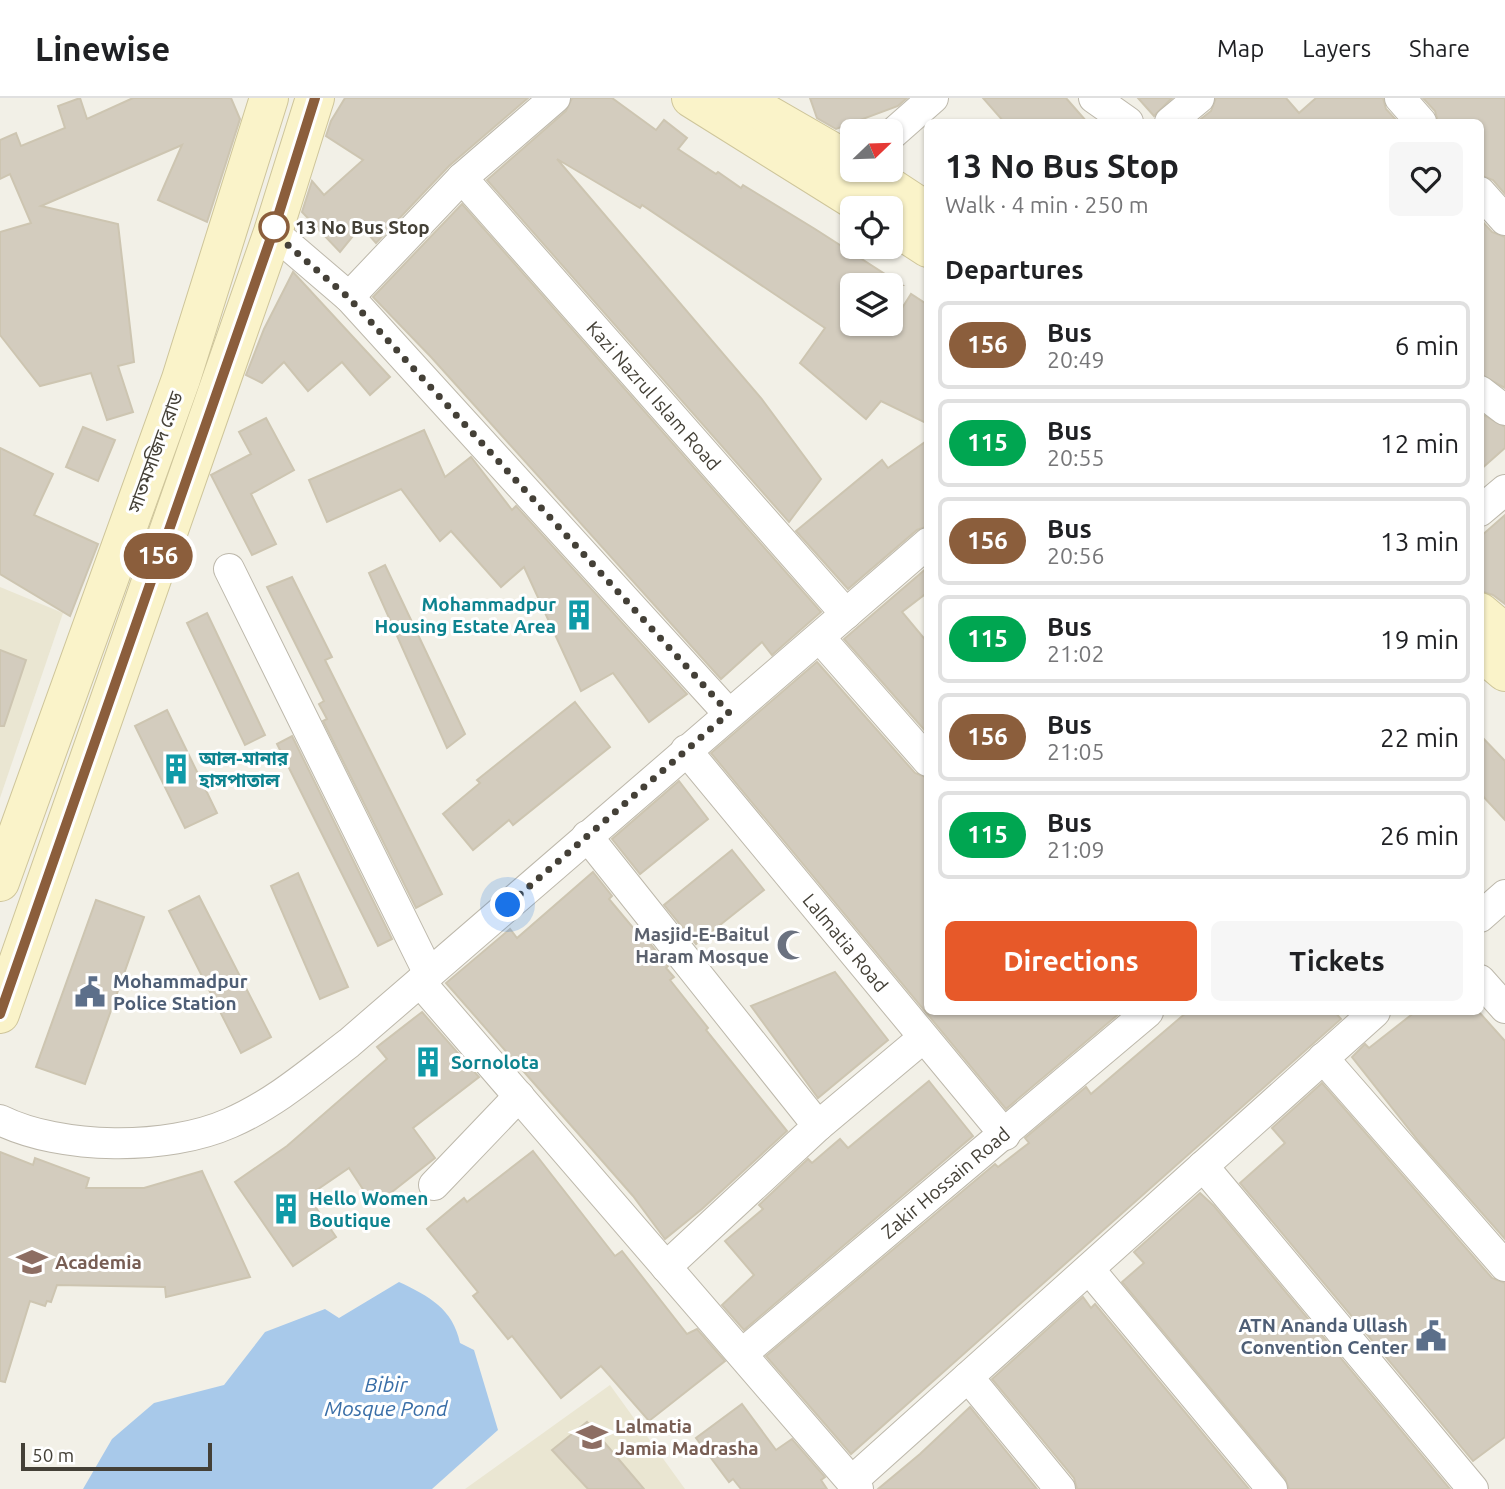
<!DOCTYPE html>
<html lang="en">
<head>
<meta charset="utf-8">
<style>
	:root { --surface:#fff; --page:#f6f6f6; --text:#202124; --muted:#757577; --line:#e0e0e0; --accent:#e75929 }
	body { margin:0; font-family:Ubuntu,"Noto Sans Bengali",sans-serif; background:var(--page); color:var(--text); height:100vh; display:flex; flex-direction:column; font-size:26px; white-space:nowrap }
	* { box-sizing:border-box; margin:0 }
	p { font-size:23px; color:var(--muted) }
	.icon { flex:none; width:38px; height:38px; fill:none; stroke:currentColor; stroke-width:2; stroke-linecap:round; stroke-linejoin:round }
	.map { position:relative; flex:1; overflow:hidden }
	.details { position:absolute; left:924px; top:21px; width:560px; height:896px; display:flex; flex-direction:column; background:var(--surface); border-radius:10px; box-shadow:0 2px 5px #0004 }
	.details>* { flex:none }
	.badge { padding:0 14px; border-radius:23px; font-size:24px; line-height:46px }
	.needle { width:46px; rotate:67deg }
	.controls { position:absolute; left:840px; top:21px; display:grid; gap:14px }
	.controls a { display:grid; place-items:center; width:63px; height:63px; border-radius:10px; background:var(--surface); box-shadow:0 2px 5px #0004; font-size:35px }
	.scale { position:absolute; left:21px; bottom:18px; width:191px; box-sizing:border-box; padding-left:7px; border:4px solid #444037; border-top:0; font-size:19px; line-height:24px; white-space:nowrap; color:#444037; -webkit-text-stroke:5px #fff; paint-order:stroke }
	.you { position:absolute; width:35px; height:35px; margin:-18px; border:5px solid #fff; border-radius:50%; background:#1a73e8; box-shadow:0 0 0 10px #1a73e833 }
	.map>.badge { position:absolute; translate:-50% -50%; box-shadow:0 0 0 4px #fff }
	h2 { padding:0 21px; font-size:26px; line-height:63px }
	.round { display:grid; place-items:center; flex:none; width:74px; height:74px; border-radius:10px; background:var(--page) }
	.head { display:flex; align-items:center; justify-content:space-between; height:119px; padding:0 21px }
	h1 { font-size:33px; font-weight:600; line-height:52px }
	.primary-button { display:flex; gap:14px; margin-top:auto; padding:14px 21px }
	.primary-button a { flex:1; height:80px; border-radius:10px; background:var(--accent); color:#fff; font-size:28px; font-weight:600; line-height:80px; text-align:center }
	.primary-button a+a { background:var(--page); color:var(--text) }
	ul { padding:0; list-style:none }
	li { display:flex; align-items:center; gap:21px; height:88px; margin:0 14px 10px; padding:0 7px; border:4px solid var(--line); border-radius:10px }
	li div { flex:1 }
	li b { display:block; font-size:26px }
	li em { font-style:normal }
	li .badge { min-width:77px; font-weight:700; text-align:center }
	header { display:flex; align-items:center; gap:42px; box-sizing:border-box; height:98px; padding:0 35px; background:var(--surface); border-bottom:2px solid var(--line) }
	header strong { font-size:33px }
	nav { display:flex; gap:38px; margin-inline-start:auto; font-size:24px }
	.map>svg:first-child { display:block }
	.education { fill:#eae6d2 }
	.water { fill:#a8c9ea }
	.building { fill:#d3ccbe; stroke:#cdc5b1; stroke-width:2 }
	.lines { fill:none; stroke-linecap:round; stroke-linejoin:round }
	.minor-casing { stroke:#bdb8ab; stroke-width:32 }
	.secondary-casing { stroke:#cec59a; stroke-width:40 }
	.minor { stroke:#fff; stroke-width:30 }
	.secondary { stroke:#faf3c9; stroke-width:38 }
	.line-casing { stroke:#fff; stroke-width:16 }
	.line { stroke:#8b5e3c; stroke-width:10 }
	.walk { stroke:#444037; stroke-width:7; stroke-dasharray:0 12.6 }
	.stop-dot { fill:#fff; stroke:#8b5e3c; stroke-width:3.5 }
	.labels { text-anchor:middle; stroke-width:6; stroke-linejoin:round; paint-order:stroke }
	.stop-label { font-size:19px; font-weight:bold; fill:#444037; stroke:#fff; text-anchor:start }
	.street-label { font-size:19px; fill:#444037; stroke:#fff }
	.culture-label { font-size:19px; font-weight:bold; fill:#0d838f; stroke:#fff; text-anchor:start }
	.worship-label { font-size:19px; font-weight:bold; fill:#5b616d; stroke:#fff; text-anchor:end }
	.service-label { font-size:19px; font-weight:bold; fill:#4e5e75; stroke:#fff; text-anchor:start }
	.education-label { font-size:19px; font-weight:bold; fill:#785e54; stroke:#fff; text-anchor:start }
	.water-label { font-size:21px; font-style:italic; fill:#396ea7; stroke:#fff }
</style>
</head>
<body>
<header>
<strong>Linewise</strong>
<nav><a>Map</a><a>Layers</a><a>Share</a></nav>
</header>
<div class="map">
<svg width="1505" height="1391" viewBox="0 0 1505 1391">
	<rect width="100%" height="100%" fill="#f2f0e7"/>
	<g class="education">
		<polygon points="0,489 63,515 0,700"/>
		<polygon points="610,1287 685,1391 465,1391"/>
	</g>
	<path class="water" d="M 399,1184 C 429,1198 453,1211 460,1245 L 474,1252 L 498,1332 L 432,1391 L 83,1391 L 112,1341 L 154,1305 L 224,1287 L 265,1234 L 325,1211 L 339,1220 Z"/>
	<g class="building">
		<polygon points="80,0 87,21 133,0 231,0 240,21 207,124 158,102 182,47 41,108 118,126 134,264 118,268 133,314 107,322 91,275 40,288 0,237 0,134 31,125 10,76 0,81 0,42 16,35 21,48 65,30 58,8"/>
		<polygon points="345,0 528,0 449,68 376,145 361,128 340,154 302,114 312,83 324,97 363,62 326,38 331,23"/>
		<polygon points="572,0 612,0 656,32 664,22 687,40 678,51 716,76 718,74 741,90 743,87 815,131 902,187 852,187 852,226 892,226 911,196 928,207 928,326 881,303 866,321 800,265 825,230 642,107 640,110 557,61 761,300 821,381 789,424 487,82 566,13"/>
		<polygon points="810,0 907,0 898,8 836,31 817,20"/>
		<polygon points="983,0 1066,0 1087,24 1004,24"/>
		<polygon points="1138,0 1172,0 1154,18"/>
		<polygon points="1216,0 1286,0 1299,15 1316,0 1383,0 1386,11 1398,24 1197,24 1211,13"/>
		<polygon points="1423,0 1505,0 1505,96 1493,82 1480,77 1480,24 1438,24 1435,13"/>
		<polygon points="462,106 821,514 772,557 762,544 721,581 431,259 373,199"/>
		<polygon points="1480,121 1492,134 1505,139 1505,290 1480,276"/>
		<polygon points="293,174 390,279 370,297 342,264 308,293 284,264 262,285 246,277 264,231"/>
		<polygon points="1480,315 1505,329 1505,350 1480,372"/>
		<polygon points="266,320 294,372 251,396 276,446 252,457 211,377 251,356 239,334"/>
		<polygon points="83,329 115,342 98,383 66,369"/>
		<polygon points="424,332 445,379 471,359 512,412 516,408 687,596 649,624 613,575 581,593 524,469 501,489 451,433 440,443 401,391 327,424 309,382"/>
		<polygon points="928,342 928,428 917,432 848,491 796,433 882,362 888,370"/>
		<polygon points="0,350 53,376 34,417 98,446 70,518 0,476"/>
		<polygon points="1505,417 1505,506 1493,497 1480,493 1480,439"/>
		<polygon points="385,467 465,636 447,650 369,475"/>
		<polygon points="928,469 928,494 902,514 928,545 928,636 844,541"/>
		<polygon points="292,479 332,559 325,562 442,796 416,810 323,623 327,621 319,606 324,603 267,489"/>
		<polygon points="207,515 265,637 245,647 187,525"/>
		<polygon points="0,552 26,562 4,628 0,628"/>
		<polygon points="817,564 915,675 928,680 928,914 1121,914 1006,1011 711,655"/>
		<polygon points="575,604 610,649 513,727 509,722 473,752 443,716 480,685 477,682"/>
		<polygon points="167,612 217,715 185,730 135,628"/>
		<polygon points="1480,637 1505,663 1505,722 1480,695"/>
		<polygon points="292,638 392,841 378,848 277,646"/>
		<polygon points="679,683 708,721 640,776 612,741"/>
		<polygon points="732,752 764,792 696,846 664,807"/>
		<polygon points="593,774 612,798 609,801 634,831 637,829 668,868 666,870 674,879 670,882 708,930 706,932 787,1033 702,1111 665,1141 633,1098 446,885 510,831 517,840"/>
		<polygon points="298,775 348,889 320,901 271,788"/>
		<polygon points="199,798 271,939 241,955 169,813"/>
		<polygon points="96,802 144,819 85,986 36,969"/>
		<polygon points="835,874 888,942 818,1000 751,908"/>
		<polygon points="422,914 479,979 413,1030 435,1060 374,1108 349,1070 308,1098 336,1139 293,1168 235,1084 287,1048 387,961 377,949"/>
		<polygon points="1187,914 1335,914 1341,921 851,1356 766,1258 995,1066 998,1069 1029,1045 1025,1040 1086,989 1091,996"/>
		<polygon points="1415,914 1479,914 1505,943 1505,1141 1420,1045 1352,959 1365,946 1369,950"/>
		<polygon points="929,983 973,1038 744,1232 722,1207 754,1177 725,1143 763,1111 759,1107 808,1061 812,1065 840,1041 848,1050"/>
		<polygon points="1322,985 1492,1180 1505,1185 1505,1339 1473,1363 1240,1085 1285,1045 1272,1030"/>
		<polygon points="533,1053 615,1158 622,1153 687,1236 697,1231 725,1263 649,1323 601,1268 561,1300 512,1238 508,1241 473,1198 478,1194 427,1131 464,1100 467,1104"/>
		<polygon points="0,1054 33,1067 35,1060 89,1080 86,1090 144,1090 202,1073 250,1179 166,1199 165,1189 57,1187 51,1204 47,1203 45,1208 30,1203 5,1284 0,1283"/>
		<polygon points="1200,1095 1214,1108 1450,1391 1289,1391 1285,1380 1122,1184 1144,1165 1134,1154"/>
		<polygon points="1083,1199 1091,1210 1095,1206 1249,1391 1077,1391 1074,1380 992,1281"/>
		<polygon points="742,1306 776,1352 792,1341 825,1379 821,1382 827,1391 741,1391 733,1381 729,1384 696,1340"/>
		<polygon points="970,1309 1037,1391 878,1391 920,1356"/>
		<polygon points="587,1324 644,1391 588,1391 552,1352"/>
	</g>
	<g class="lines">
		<g class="minor-casing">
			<g id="minor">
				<polyline points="1094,0 1128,24"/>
				<polyline points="1400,0 1421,24"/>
				<polyline points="1170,24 1199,0"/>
				<polyline points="891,37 933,0"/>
				<path id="s1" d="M 462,80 L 846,516"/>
				<polyline points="1480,94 1505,122"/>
				<polyline points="273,134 349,199 729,616"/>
				<polyline points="349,199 462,80 555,0"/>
				<polyline points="1480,293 1505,312"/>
				<polyline points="1480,413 1505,392"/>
				<polyline points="229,471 429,876"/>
				<polyline points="820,540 928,663"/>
				<path id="s2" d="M 686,652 L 1005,1037"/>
				<polyline points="587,738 818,1028"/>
				<polyline points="1480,819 1505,797"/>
				<polyline points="1480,882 1505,910"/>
				<polyline points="420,884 858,1391"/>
				<polyline points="1323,960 1505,1168"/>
				<path d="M 0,1022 C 61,1052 167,1053 230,1025 C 274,1006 311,974 349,945 L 928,445"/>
				<polyline points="1203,1068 1473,1391"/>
				<polyline points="434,1087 519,998"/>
				<polyline points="666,1169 818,1028 923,940"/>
				<polyline points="1089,1171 1272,1391"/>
				<path id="s3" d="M 742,1256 L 1148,914"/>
				<polyline points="968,1279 1060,1391"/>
				<polyline points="852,1383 1375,914"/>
			</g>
		</g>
		<g class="secondary-casing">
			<g id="secondary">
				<polyline points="691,0 867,110"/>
				<polyline points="739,0 852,65"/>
				<polyline points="864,72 928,114"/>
				<polyline points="891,126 928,150"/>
				<polyline points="1480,514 1505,535"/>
				<polyline points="1480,553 1505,574"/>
				<polyline points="0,784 181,281 269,0"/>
				<polyline points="0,916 273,134 315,0"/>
			</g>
		</g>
		<use href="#minor" class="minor"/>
		<use href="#secondary" class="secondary"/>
	</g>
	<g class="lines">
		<g class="line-casing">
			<polyline id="line" points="0,916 273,134 315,0"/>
		</g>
		<use href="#line" class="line"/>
		<polyline class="walk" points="274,129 273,134 349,200 729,615 508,807"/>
	</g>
	<defs>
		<g id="building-bare" transform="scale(2.415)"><path d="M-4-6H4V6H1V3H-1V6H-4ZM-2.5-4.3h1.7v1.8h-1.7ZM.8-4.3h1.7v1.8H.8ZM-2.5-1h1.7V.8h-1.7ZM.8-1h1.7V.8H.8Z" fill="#0f9aa8" stroke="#fff" stroke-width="2.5" paint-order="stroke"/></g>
		<g id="mosque-bare" transform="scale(2.415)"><path d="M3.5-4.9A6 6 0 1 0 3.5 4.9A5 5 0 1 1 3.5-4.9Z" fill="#6b7280" stroke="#fff" stroke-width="2.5" paint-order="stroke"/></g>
		<g id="civic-bare" transform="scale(2.415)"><path d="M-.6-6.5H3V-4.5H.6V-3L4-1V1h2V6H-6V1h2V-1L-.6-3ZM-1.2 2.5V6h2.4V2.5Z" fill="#5c6f8a" stroke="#fff" stroke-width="2.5" paint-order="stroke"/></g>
		<g id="school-bare" transform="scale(2.415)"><path d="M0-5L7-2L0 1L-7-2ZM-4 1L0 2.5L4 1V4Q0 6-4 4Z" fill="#8d6e63" stroke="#fff" stroke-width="2.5" paint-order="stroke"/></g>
	</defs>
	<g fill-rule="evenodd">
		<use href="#building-bare" x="579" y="517"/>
		<use href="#building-bare" x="176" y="671"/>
		<use href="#mosque-bare" x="792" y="847"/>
		<use href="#civic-bare" x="90" y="894"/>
		<use href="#building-bare" x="428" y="964"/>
		<use href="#building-bare" x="286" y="1111"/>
		<use href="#school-bare" x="32" y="1164"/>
		<use href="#civic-bare" x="1431" y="1238"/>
		<use href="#school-bare" x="592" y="1339"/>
	</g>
	<circle class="stop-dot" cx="274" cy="129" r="14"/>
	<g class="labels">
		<g class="stop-label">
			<text x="295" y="136">13 No Bus Stop</text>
		</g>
		<g class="street-label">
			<text dy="7" stroke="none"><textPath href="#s1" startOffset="290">Kazi Nazrul Islam Road</textPath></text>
			<text transform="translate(155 354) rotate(-70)" y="7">সাতমসজিদ রোড</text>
			<text dy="7" stroke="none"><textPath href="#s2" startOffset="250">Lalmatia Road</textPath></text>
			<text dy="7" stroke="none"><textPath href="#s3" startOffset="266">Zakir Hossain Road</textPath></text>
		</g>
		<g class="culture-label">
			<text x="556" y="513" text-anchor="end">Mohammadpur<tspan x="556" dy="22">Housing Estate Area</tspan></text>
			<text x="199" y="667">আল-মানার<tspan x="199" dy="22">হাসপাতাল</tspan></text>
			<text x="451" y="971">Sornolota</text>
			<text x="309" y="1107">Hello Women<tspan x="309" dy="22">Boutique</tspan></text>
		</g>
		<g class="worship-label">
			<text x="769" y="843">Masjid-E-Baitul<tspan x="769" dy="22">Haram Mosque</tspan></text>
		</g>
		<g class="service-label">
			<text x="113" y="890">Mohammadpur<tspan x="113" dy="22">Police Station</tspan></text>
			<text x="1408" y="1234" text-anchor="end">ATN Ananda Ullash<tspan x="1408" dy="22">Convention Center</tspan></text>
		</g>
		<g class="education-label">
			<text x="55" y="1171">Academia</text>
			<text x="615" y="1335">Lalmatia<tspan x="615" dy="22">Jamia Madrasha</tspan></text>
		</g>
		<g class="water-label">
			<text x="386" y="1294">Bibir<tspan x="386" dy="24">Mosque Pond</tspan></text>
		</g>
	</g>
</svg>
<div class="controls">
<a><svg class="needle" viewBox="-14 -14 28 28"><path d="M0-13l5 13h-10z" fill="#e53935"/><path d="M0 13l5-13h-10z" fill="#757577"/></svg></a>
<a><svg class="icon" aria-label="locate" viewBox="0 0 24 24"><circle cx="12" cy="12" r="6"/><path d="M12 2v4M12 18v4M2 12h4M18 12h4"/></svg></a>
<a><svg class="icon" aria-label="layers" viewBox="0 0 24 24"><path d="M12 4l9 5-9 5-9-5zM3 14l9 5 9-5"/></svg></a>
</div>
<div class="scale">50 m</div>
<div class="you" style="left:508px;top:807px"></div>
<b class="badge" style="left:158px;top:458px;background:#8b5e3c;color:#fff">156</b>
<section class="details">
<div class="head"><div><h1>13 No Bus Stop</h1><p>Walk · 4 min · 250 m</p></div><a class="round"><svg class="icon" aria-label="heart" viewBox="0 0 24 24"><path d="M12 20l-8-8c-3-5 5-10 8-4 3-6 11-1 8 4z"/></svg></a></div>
<h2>Departures</h2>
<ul>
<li><span class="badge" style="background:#8b5e3c;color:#fff">156</span><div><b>Bus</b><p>20:49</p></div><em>6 min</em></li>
<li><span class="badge" style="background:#00a651;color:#fff">115</span><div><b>Bus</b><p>20:55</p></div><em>12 min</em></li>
<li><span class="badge" style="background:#8b5e3c;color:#fff">156</span><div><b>Bus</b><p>20:56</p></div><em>13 min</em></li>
<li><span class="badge" style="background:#00a651;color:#fff">115</span><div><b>Bus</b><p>21:02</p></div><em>19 min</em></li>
<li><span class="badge" style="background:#8b5e3c;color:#fff">156</span><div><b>Bus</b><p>21:05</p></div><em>22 min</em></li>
<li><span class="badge" style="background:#00a651;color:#fff">115</span><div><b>Bus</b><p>21:09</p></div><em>26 min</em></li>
</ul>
<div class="primary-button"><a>Directions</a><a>Tickets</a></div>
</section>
</div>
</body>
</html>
